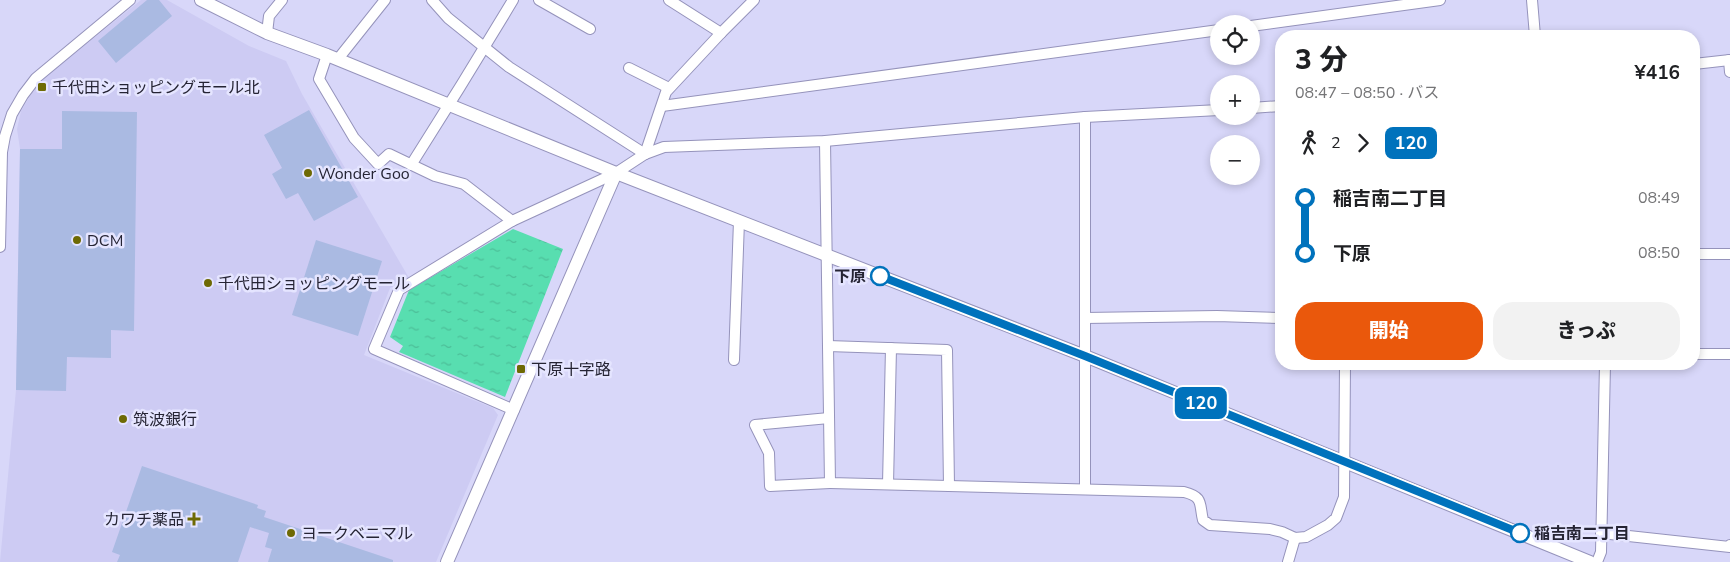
<!DOCTYPE html>
<html lang="ja">
<head>
<meta charset="utf-8">
<style>
	:root { --surface:#fff; --page:#f2f2f2; --text:#202124; --muted:#757577; --accent:#ea580c }
	body { margin:0; font-family:"Nunito Sans","Noto Sans JP",sans-serif; background:var(--page); color:var(--text); height:100vh; display:flex; flex-direction:column; font-size:19px; white-space:nowrap }
	* { box-sizing:border-box; margin:0 }
	p { font-size:16px; color:var(--muted) }
	.icon { flex:none; width:28px; height:28px; fill:none; stroke:currentColor; stroke-width:2; stroke-linecap:round; stroke-linejoin:round }
	.map { position:relative; flex:1; overflow:hidden }
	.sheet { position:absolute; left:1275px; top:30px; width:425px; height:340px; display:flex; flex-direction:column; background:var(--surface); border-radius:20px; box-shadow:0 2px 8px #0003 }
	.sheet>* { flex:none }
	.badge { padding:0 10px; border-radius:8px; font-size:18px; line-height:32px }
	.fabs { position:absolute; left:1210px; top:15px; display:grid; gap:10px }
	.fabs a { display:grid; place-items:center; width:50px; height:50px; border-radius:50%; background:var(--surface); box-shadow:0 2px 8px #0003; font-size:25px }
	.map>.badge { position:absolute; translate:-50% -50%; box-shadow:0 0 0 2px #fff }
	.legs { display:flex; align-items:center; gap:8px; height:55px; padding:0 20px; font-size:16px }
	.legs p { margin-inline-start:auto }
	.headline { display:flex; align-items:center; justify-content:space-between; height:85px; padding:0 20px }
	h1 { font-size:28px; font-weight:800; line-height:38px }
	.primary-button { display:flex; gap:10px; margin-top:auto; padding:10px 20px }
	.primary-button a { flex:1; height:58px; border-radius:20px; background:var(--accent); color:#fff; font-size:20px; font-weight:800; line-height:58px; text-align:center }
	.primary-button a+a { background:var(--page); color:var(--text) }
	ul { padding:0 20px; list-style:none }
	li { display:flex; align-items:center; gap:18px; height:55px; font-size:19px }
	li i { display:grid; place-items:center; width:8px; height:100%; margin:0 6px; background:currentColor }
	li i::after { content:''; width:12px; height:12px; margin:-6px; border:4px solid; border-radius:50%; background:var(--surface) }
	li p { margin-inline-start:auto }
	li:first-child i { background:linear-gradient(#0000 50%,currentColor 0) }
	li:last-child i { background:linear-gradient(currentColor 50%,#0000 0) }
	.map>svg:first-child { display:block }
	.built { fill:#cdcbf3 }
	.water { fill:url(#water-ripples) }
	.building { fill:#aabae2 }
	.lines { fill:none; stroke-linecap:round; stroke-linejoin:round }
	.minor-casing { stroke:#9593bb; stroke-width:12 }
	.tertiary-casing { stroke:#9593bb; stroke-width:14 }
	.minor { stroke:#fff; stroke-width:10 }
	.tertiary { stroke:#fff; stroke-width:12 }
	.line-1-casing { stroke:#fff; stroke-width:11 }
	.line-1 { stroke:#0072bc; stroke-width:8 }
	.poi-dot { fill:#6e6a04; stroke:#e5e5ff; stroke-width:2 }
	.stop-1-dot { fill:#fff; stroke:#0072bc; stroke-width:2.5 }
	.labels { text-anchor:middle; stroke-width:5; stroke-linejoin:round; paint-order:stroke }
	.poi-label { font-size:16px; fill:#252434; stroke:#e5e5ff; text-anchor:start }
	.stop-label { font-size:16px; font-weight:bold; fill:#252434; stroke:#e5e5ff; text-anchor:end }
</style>
</head>
<body>
<div class="map">
<svg width="1730" height="562" viewBox="0 0 1730 562">
	<defs>
		<pattern id="water-ripples" width="26" height="14" patternUnits="userSpaceOnUse" patternTransform="scale(1.25)"><rect width="26" height="14" fill="#58deb0"/><path d="M2 4q2-2 4 0t4 0M15 11q2-2 4 0t4 0" fill="none" stroke="#4cbe98"/></pattern>
	</defs>
	<rect width="100%" height="100%" fill="#d8d7f9"/>
	<polygon class="built" points="141,0 167,0 249,46 286,61 302,94 409,278 390,288 364,355 493,408 498,415 436,562 0,562 16,390 20,149 17,129 21,111 30,96 45,77"/>
	<polygon class="water" points="513,229 563,249 505,397 399,352 403,346 390,337 409,290"/>
	<g class="building">
		<polygon points="147,0 159,0 172,16 116,63 98,41"/>
		<polygon points="309,110 358,197 314,221 298,193 286,199 272,174 282,168 264,135"/>
		<polygon points="62,111 137,112 134,331 111,330 111,358 67,357 66,391 16,390 20,149 62,149"/>
		<polygon points="316,240 382,261 358,336 292,315"/>
		<polygon points="142,466 258,505 257,508 266,511 264,517 393,560 393,562 268,562 272,549 265,547 269,533 250,527 238,562 117,562 120,555 112,552"/>
	</g>
	<g class="lines">
		<g class="minor-casing">
			<g id="minor">
				<polyline points="432,0 448,18 509,67 645,154"/>
				<polyline points="539,0 590,29"/>
				<polyline points="669,0 721,33"/>
				<polyline points="1532,0 1535,36"/>
				<polyline points="1251,26 1440,0"/>
				<polyline points="267,33 269,16 282,0"/>
				<polyline points="327,55 319,79 354,138 378,164 389,154 435,176 464,184 512,221 616,173 645,154 664,147 825,141 1085,117 1219,110"/>
				<polyline points="338,59 385,0"/>
				<polyline points="1729,60 1730,72"/>
				<polyline points="1694,64 1730,60"/>
				<polyline points="629,68 669,88"/>
				<polyline points="662,106 1219,30"/>
				<polyline points="1251,108 1281,106"/>
				<polyline points="1085,117 1085,489"/>
				<path d="M 825,141 L 830,483 L 1184,492 C 1204,497 1199,504 1203,520 L 1210,525 L 1270,529 L 1282,532 L 1295,538 L 1306,537 L 1328,525 L 1336,518 L 1344,497 L 1345,364"/>
				<polyline points="645,154 666,92 721,33 754,0"/>
				<path d="M 411,165 C 446,110 480,55 513,0"/>
				<polyline points="512,221 399,290 374,349 514,410"/>
				<polyline points="0,247 2,152 5,136 12,114 23,95 36,78 130,0"/>
				<polyline points="1694,254 1730,254"/>
				<polyline points="1085,318 1217,316 1281,318"/>
				<polyline points="828,346 947,350 949,486"/>
				<polyline points="1694,354 1730,354"/>
				<polyline points="734,360 739,221"/>
				<polyline points="829,418 755,425 769,453 770,486 830,483"/>
				<polyline points="888,484 891,348"/>
				<polyline points="1601,533 1730,547 1730,545"/>
				<polyline points="1288,562 1295,538"/>
				<polyline points="1597,562 1601,552 1605,364"/>
			</g>
		</g>
		<g class="tertiary-casing">
			<g id="tertiary">
				<polyline points="201,0 267,33 327,55 616,173 1085,356 1590,562"/>
				<polyline points="447,562 616,173"/>
			</g>
		</g>
		<use href="#minor" class="minor"/>
		<use href="#tertiary" class="tertiary"/>
	</g>
	<g class="lines">
		<g class="line-1-casing">
			<polyline id="line-1" points="880,276 1085,356 1520,533"/>
		</g>
		<use href="#line-1" class="line-1"/>
	</g>
	<g class="poi-dot">
		<rect x="37" y="82" width="10" height="10" rx="2.5"/>
		<circle cx="308" cy="173" r="5"/>
		<circle cx="77" cy="240" r="5"/>
		<circle cx="208" cy="283" r="5"/>
		<rect x="516" y="364" width="10" height="10" rx="2.5"/>
		<circle cx="123" cy="419" r="5"/>
		<path d="M191.5 511.5h5v5h5v5h-5v5h-5v-5h-5v-5h5z"/>
		<circle cx="291" cy="533" r="5"/>
	</g>
	<g class="stop-1-dot">
		<circle cx="880" cy="276" r="9"/>
		<circle cx="1520" cy="533" r="9"/>
	</g>
	<g class="labels">
		<g class="poi-label">
			<text x="52" y="93">千代田ショッピングモール北</text>
			<text x="318" y="179">Wonder Goo</text>
			<text x="87" y="246">DCM</text>
			<text x="218" y="289">千代田ショッピングモール</text>
			<text x="531" y="375">下原十字路</text>
			<text x="133" y="425">筑波銀行</text>
			<text x="184" y="525" text-anchor="end">カワチ薬品</text>
			<text x="301" y="539">ヨークベニマル</text>
		</g>
		<g class="stop-label">
			<text x="866" y="282">下原</text>
			<text x="1534" y="539" text-anchor="start">稲吉南二丁目</text>
		</g>
	</g>
</svg>
<div class="fabs">
<a><svg class="icon" aria-label="locate" viewBox="0 0 24 24"><circle cx="12" cy="12" r="6"/><path d="M12 2v4M12 18v4M2 12h4M18 12h4"/></svg></a>
<a>+</a>
<a>−</a>
</div>
<b class="badge" style="left:1201px;top:403px;background:#0072bc;color:#fff">120</b>
<section class="sheet">
<div class="headline"><div><h1>3 分</h1><p>08:47 – 08:50 · バス</p></div><b>¥416</b></div>
<div class="legs"><svg class="icon" aria-label="walk" viewBox="0 0 24 24"><circle cx="13" cy="4" r="2"/><path d="M13 8l-2 6 4 7M11 14l-3 7M7 12l3-4h3l4 4"/></svg>2<svg class="icon" aria-label="forward" viewBox="0 0 24 24"><path d="M9 5l7 7-7 7"/></svg><b class="badge" style="background:#0072bc;color:#fff">120</b></div>
<ul>
<li><i style="color:#0072bc"></i><b>稲吉南二丁目</b><p>08:49</p></li>
<li><i style="color:#0072bc"></i><b>下原</b><p>08:50</p></li>
</ul>
<div class="primary-button"><a>開始</a><a>きっぷ</a></div>
</section>
</div>
</body>
</html>
